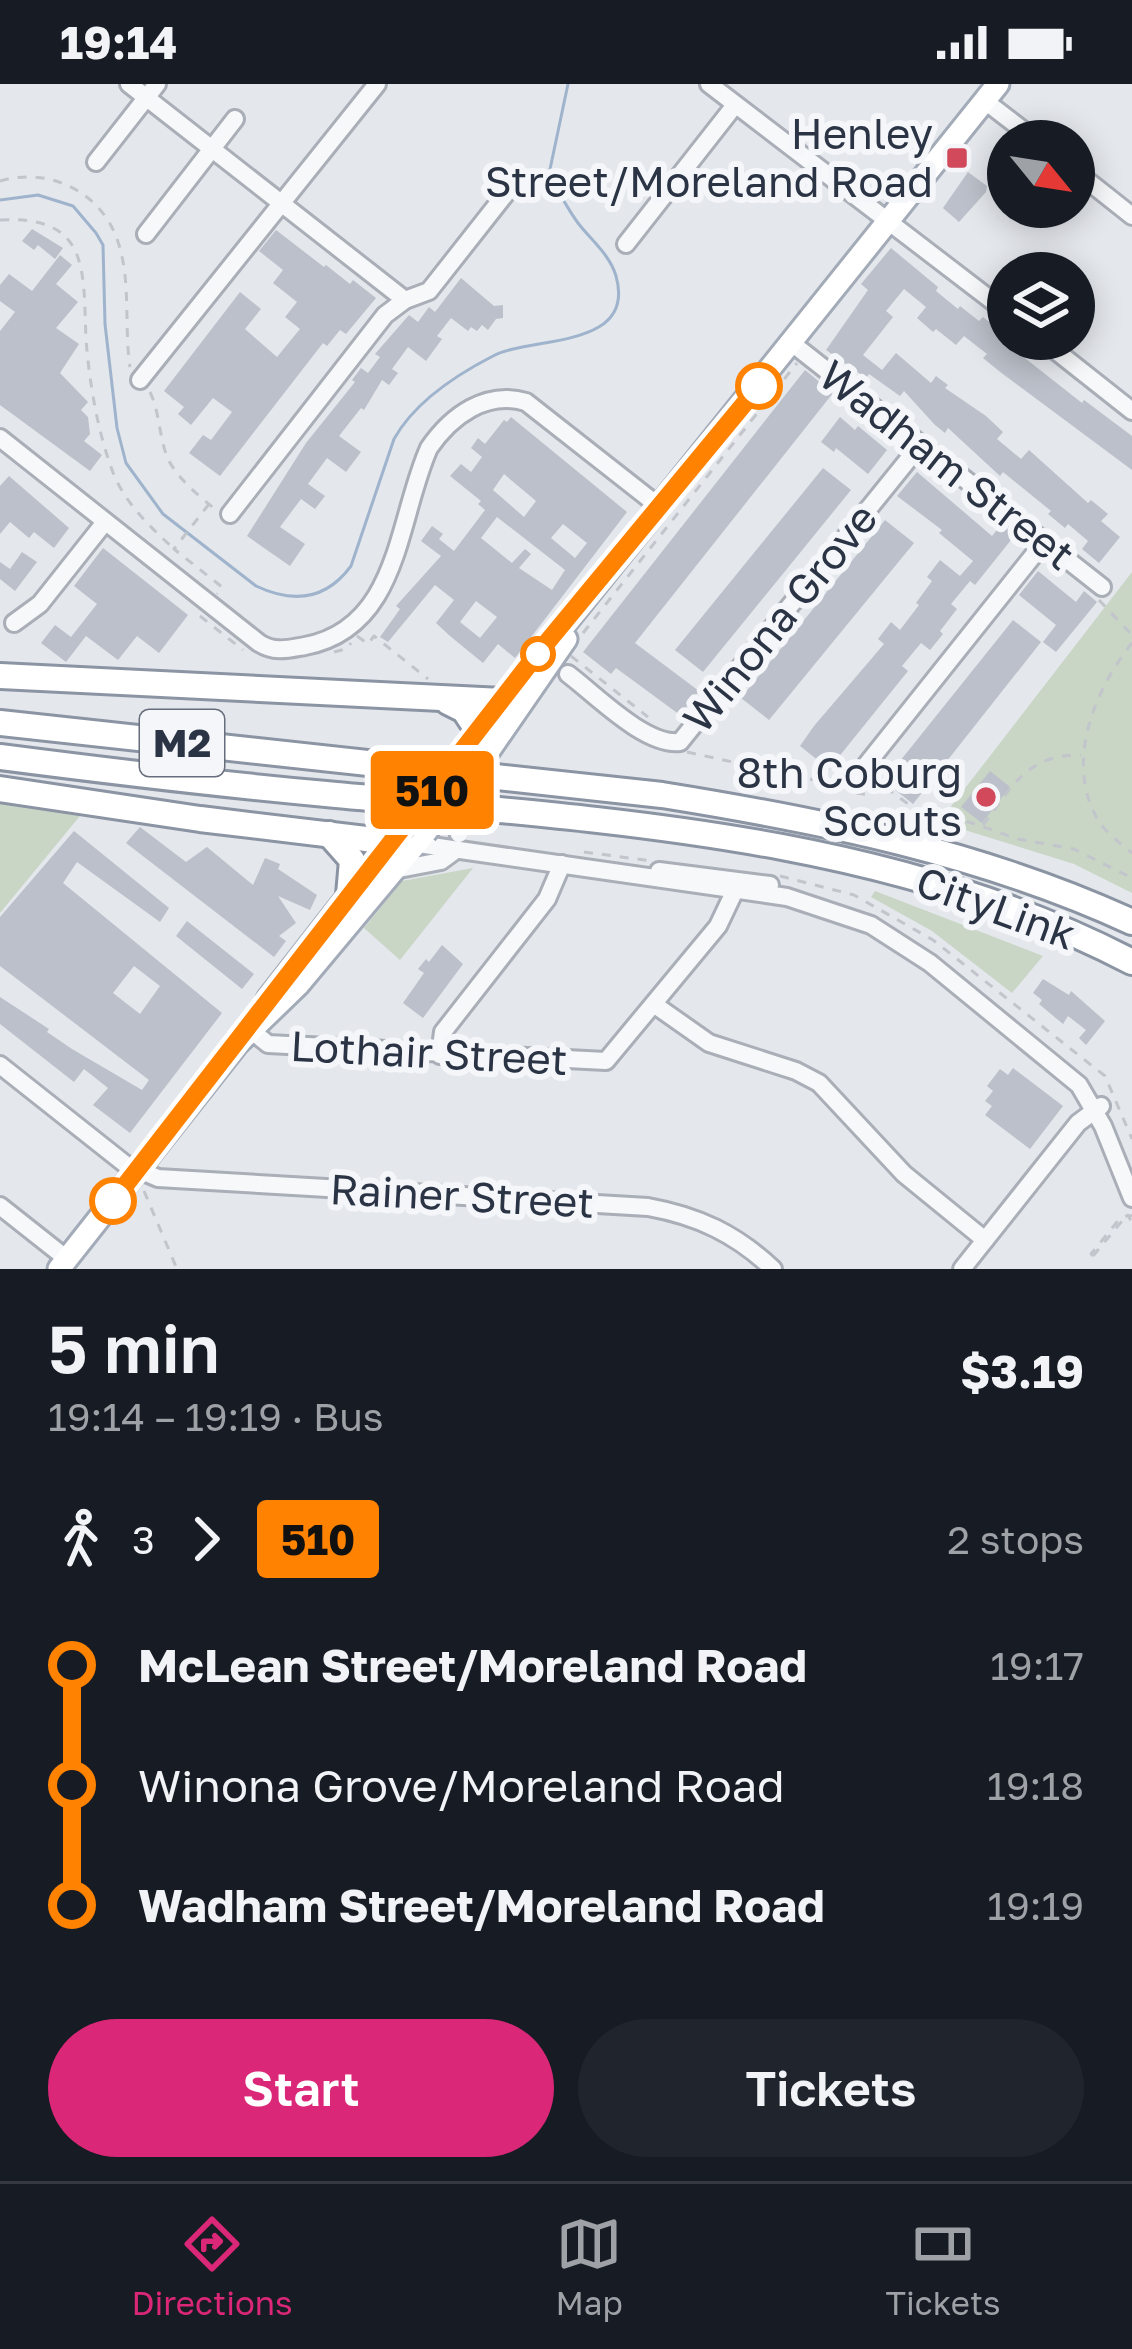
<!DOCTYPE html>
<html lang="en">
<head>
<meta charset="utf-8">
<style>
	:root { --surface:#171b24; --page:#20242c; --text:#f1f3f6; --muted:#9ea1a6; --line:#363941; --accent:#db2777 }
	body { margin:0; font-family:"Golos Text",sans-serif; background:var(--page); color:var(--text); height:100vh; display:flex; flex-direction:column; font-size:45px; white-space:nowrap }
	* { box-sizing:border-box; margin:0 }
	p { font-size:39px; color:var(--muted) }
	.icon { flex:none; width:66px; height:66px; fill:none; stroke:currentColor; stroke-width:2; stroke-linecap:round; stroke-linejoin:round }
	.map { position:relative; height:1185px; overflow:hidden }
	.panel { display:flex; flex-direction:column; background:var(--surface); flex:1 }
	.panel>* { flex:none }
	.badge { padding:0 24px; border-radius:9px; font-size:42px; line-height:78px }
	.needle { width:78px; rotate:120deg }
	.buttons { position:absolute; left:987px; top:36px; display:grid; gap:24px }
	.buttons a { display:grid; place-items:center; width:108px; height:108px; border-radius:50%; background:var(--surface); box-shadow:0 6px 30px #0003; font-size:60px }
	.map>.badge { position:absolute; translate:-50% -50%; box-shadow:0 0 0 6px #fff }
	.legs { display:flex; align-items:center; gap:18px; height:132px; padding:0 48px; font-size:39px }
	.legs p { margin-inline-start:auto }
	.overview { display:flex; align-items:center; justify-content:space-between; height:204px; padding:0 48px }
	h1 { font-size:66px; font-weight:600; line-height:90px }
	.action { display:flex; gap:24px; margin-top:auto; padding:24px 48px }
	.action a { flex:1; height:138px; border-radius:72px; background:var(--accent); color:#fff; font-size:48px; font-weight:600; line-height:138px; text-align:center }
	.action a+a { background:var(--page); color:var(--text) }
	ul { padding:0 48px; list-style:none }
	li { display:flex; align-items:center; gap:42px; height:120px; font-size:45px }
	li i { display:grid; place-items:center; width:18px; height:100%; margin:0 15px; background:currentColor }
	li i::after { content:''; width:30px; height:30px; margin:-15px; border:9px solid; border-radius:50%; background:var(--surface) }
	li p { margin-inline-start:auto }
	li:first-child i { background:linear-gradient(#0000 50%,currentColor 0) }
	li:last-child i { background:linear-gradient(currentColor 50%,#0000 0) }
	.status { display:flex; justify-content:space-between; align-items:center; height:84px; padding:0 60px; background:var(--surface); direction:ltr }
	.status svg { height:33px; fill:currentColor }
	.tab-bar { display:flex; justify-content:space-around; align-items:center; height:168px; border-top:3px solid var(--line); background:var(--surface); font-size:33px; color:var(--muted) }
	.tab-bar a { display:grid; justify-items:center; gap:6px }
	.tab-bar .current { color:var(--accent) }
	.map>svg:first-child { display:block }
	.green { fill:#c9d6c5 }
	.lines { fill:none; stroke-linecap:round; stroke-linejoin:round }
	.stream { stroke:#9fb4cc; stroke-width:3 }
	.building { fill:#bbc0ca; fill-rule:evenodd }
	.minor-casing { stroke:#a9aeb7; stroke-width:22 }
	.major-casing { stroke:#a3abb8; stroke-width:27 }
	.highway-casing { stroke:#8b94a3; stroke-width:30 }
	.path { stroke:#c2c5cb; stroke-width:3; stroke-dasharray:9 9; stroke-linecap:butt }
	.minor { stroke:#f7f8fa; stroke-width:16 }
	.major { stroke:#fff; stroke-width:21 }
	.highway { stroke:#fff; stroke-width:24 }
	.minor-bridge-casing { stroke:#a9aeb7; stroke-width:22; stroke-linecap:butt }
	.major-bridge-casing { stroke:#a3abb8; stroke-width:27; stroke-linecap:butt }
	.path-bridge { stroke:#c2c5cb; stroke-width:3; stroke-dasharray:9 9; stroke-linecap:butt }
	.minor-bridge { stroke:#f7f8fa; stroke-width:16 }
	.major-bridge { stroke:#fff; stroke-width:21 }
	.line-1-casing { stroke:#fff; stroke-width:27 }
	.line-1 { stroke:#ff8200; stroke-width:18 }
	.poi-dot { fill:#d1495b; stroke:#f4f6f9; stroke-width:4.5 }
	.stop-1-dot { fill:#fff; stroke:#ff8200; stroke-width:6 }
	.labels { text-anchor:middle; stroke-width:12; stroke-linejoin:round; paint-order:stroke }
	.shield { fill:#f4f6f9; stroke:#676e7b; stroke-width:3 }
	.shield-label { font-size:39px; font-weight:bold; fill:#2b3445 }
	.poi-label { font-size:42px; fill:#2b3445; stroke:#f4f6f9; text-anchor:end }
	.street-label { font-size:42px; fill:#2b3445; stroke:#f4f6f9 }
</style>
</head>
<body>
<div class="status"><b>19:14</b><svg viewBox="0 0 49 12"><path d="M0 12V9h3v3zM5 12V6h3v6zM10 12V3h3v9zM15 12V0h3v12zM26 1h20v11H26zM47 4h2v5h-2z"/></svg></div>
<div class="map">
<svg width="1132" height="1185" viewBox="0 0 1132 1185">
	<rect width="100%" height="100%" fill="#e4e7ec"/>
	<g class="green">
		<polygon points="1132,488 1132,809 1074,780 939,738"/>
		<polygon points="0,715 84,727 0,829"/>
		<polygon points="473,784 400,876 364,844 402,797"/>
		<polygon points="875,807 1043,872 1012,909 932,847 871,813"/>
	</g>
	<g class="lines">
		<path class="stream" d="M 0,116 L 38,111 L 73,122 L 96,149 L 103,161 L 105,240 L 117,344 L 126,379 L 163,430 L 256,502 C 294,520 326,516 351,482 L 394,355 C 414,319 456,291 493,272 C 530,252 637,266 616,192 C 610,171 591,156 578,139 C 567,124 558,107 549,90 L 568,0"/>
	</g>
	<g class="building">
		<polygon points="968,88 987,102 986,108 959,138 943,124"/>
		<polygon points="32,145 63,164 55,175 38,161 34,166 22,157"/>
		<polygon points="276,146 324,183 326,181 350,200 353,196 376,214 346,250 340,246 327,262 323,259 220,392 189,369 203,351 211,356 232,328 213,314 191,341 178,330 184,323 164,307 240,208 261,225 245,245 277,273 300,245 285,233 297,218 273,199 283,186 259,167"/>
		<polygon points="891,164 938,203 936,207 958,225 960,222 979,237 983,233 998,245 995,249 1021,271 1082,319 1084,316 1132,352 1132,386 999,287 983,274 987,270 964,252 956,261 936,245 933,248 917,234 926,223 904,205 886,227 893,233 863,271 882,286 896,269 931,299 936,292 948,301 945,304 986,332 1003,348 997,355 1021,375 1029,366 1088,419 1091,416 1108,430 1101,437 1120,453 1099,479 1082,465 1088,457 1068,440 1065,444 1048,430 1051,427 1003,388 1000,392 948,344 945,349 935,341 904,307 900,312 869,290 866,294 826,266 868,206 861,200"/>
		<polygon points="60,171 72,181 56,200 78,218 56,244 79,260 60,289 88,318 81,326 88,333 90,350 84,357 102,371 90,387 0,321 0,247 15,228 0,217 0,201 9,190 32,207"/>
		<polygon points="461,194 494,222 503,221 503,234 496,235 488,246 482,241 477,247 471,243 468,247 451,234 437,252 442,255 426,277 408,263 392,285 398,289 389,301 382,296 364,326 361,324 339,352 361,368 346,388 327,374 308,400 325,412 315,425 301,415 280,443 305,460 290,482 247,452 306,359 355,298 352,296 361,284 368,289 380,273 375,270 409,231 418,238 429,223 435,228"/>
		<polygon points="805,286 833,309 635,559 699,607 680,631 616,584 611,590 583,568"/>
		<path d="M 511,333 L 627,428 L 515,574 L 498,560 L 483,579 L 450,552 L 436,539 L 454,516 L 435,501 L 388,558 L 380,553 L 400,525 L 396,522 L 441,472 L 421,457 L 432,442 L 443,450 L 439,455 L 454,467 L 485,426 L 478,420 L 481,417 L 450,392 L 461,380 L 471,388 L 482,373 L 471,364 L 478,354 L 485,360 L 504,336 L 507,338 ZM 504,390 L 536,417 L 524,433 L 493,406 ZM 497,433 L 565,486 L 552,506 L 519,484 L 531,470 L 525,465 L 512,479 L 481,454 ZM 563,440 L 587,459 L 575,474 L 551,454 ZM 476,517 L 497,533 L 480,554 L 460,538 Z"/>
		<polygon points="840,333 855,346 858,342 887,366 868,390 836,364 834,368 821,358"/>
		<polygon points="823,384 851,406 703,588 675,566"/>
		<polygon points="917,388 992,452 1002,440 1015,451 975,501 970,497 951,520 957,525 940,547 943,550 930,566 921,559 902,582 908,587 829,685 800,662 814,642 884,560 878,555 891,538 900,546 919,521 916,519 932,497 927,493 940,476 960,492 973,477 939,449 942,446 897,412"/>
		<polygon points="9,392 69,444 54,464 34,448 29,454 10,438 0,450 0,402"/>
		<polygon points="885,436 914,459 769,636 741,614"/>
		<polygon points="103,464 188,531 159,569 137,552 118,576 86,552 66,578 41,559 55,541 71,553 97,520 74,502"/>
		<polygon points="22,468 37,478 15,507 0,495 0,478 10,485"/>
		<polygon points="1038,487 1076,518 1084,507 1097,518 1056,568 1043,558 1056,541 1019,511"/>
		<polygon points="1013,536 1041,558 913,720 884,697"/>
		<polygon points="990,687 1010,703 982,739 961,723"/>
		<polygon points="140,743 186,778 207,763 253,801 265,774 280,780 278,785 317,811 310,826 278,812 296,839 279,852 286,857 274,873 126,759"/>
		<path d="M 74,747 L 169,824 L 160,838 L 77,778 L 63,799 L 222,929 L 130,1049 L 93,1021 L 108,1004 L 84,985 L 74,998 L 0,940 L 0,913 L 49,945 L 47,948 L 72,965 L 142,1006 L 149,996 L 0,882 L 0,833 ZM 134,882 L 160,902 L 140,930 L 113,909 Z"/>
		<polygon points="187,837 254,890 242,905 176,852"/>
		<polygon points="442,861 463,880 423,934 403,919 424,889 418,885 426,875 429,878"/>
		<polygon points="1043,895 1069,911 1071,907 1105,937 1086,961 1079,954 1086,946 1068,932 1063,940 1039,920 1042,916 1033,909"/>
		<polygon points="1013,984 1063,1022 1030,1065 985,1031 992,1022 985,1017 993,1007 987,1002 1000,985 1008,991"/>
	</g>
	<g class="lines">
		<g class="minor-casing">
			<g id="minor">
				<polyline points="129,0 405,216"/>
				<polyline points="709,0 1008,229"/>
				<polyline points="985,17 1037,57"/>
				<polyline points="96,78 157,0"/>
				<polyline points="1074,86 1132,132"/>
				<polyline points="146,150 235,35"/>
				<polyline points="626,160 735,21"/>
				<polyline points="1041,255 1132,327"/>
				<polyline points="793,260 1102,503"/>
				<polyline points="140,296 377,0"/>
				<path d="M 0,354 L 259,559 C 275,569 288,565 305,562 C 400,544 397,435 429,364 C 451,332 486,306 526,318 L 661,424"/>
				<polyline points="230,430 385,231 405,216 429,207 507,108"/>
				<polyline points="14,539 40,520 105,438"/>
				<path d="M 568,590 C 596,611 645,662 680,658 L 920,361"/>
				<polyline points="855,695 1044,458"/>
				<polyline points="411,759 787,813 871,841 930,879 1079,1001 1103,1042 1132,1114"/>
				<polyline points="394,786 441,777 456,766"/>
				<polyline points="659,787 770,801"/>
				<polyline points="655,921 709,959 796,987 819,999 904,1090 985,1156"/>
				<polyline points="247,943 268,960 606,977 718,842 737,802"/>
				<polyline points="440,971 443,948 547,815 562,780"/>
				<path d="M 0,981 L 125,1080 L 158,1094 L 648,1123 C 698,1132 736,1150 773,1185"/>
				<polyline points="0,1122 67,1175"/>
				<polyline points="962,1185 1078,1039 1101,1022"/>
			</g>
		</g>
		<g class="major-casing">
			<g id="major">
				<polyline points="471,657 998,0"/>
				<polyline points="490,665 566,555"/>
				<polyline points="268,915 400,746"/>
				<polyline points="59,1185 237,960 298,901 425,749"/>
			</g>
		</g>
		<g class="highway-casing">
			<g id="highway">
				<polyline points="0,592 502,617"/>
				<polyline points="448,618 464,626 478,647"/>
				<path d="M 0,639 L 662,711 C 824,737 982,769 1132,838"/>
				<path d="M 0,673 C 108,687 217,700 326,710 C 599,736 885,749 1132,878"/>
				<polyline points="0,705 200,735 391,758"/>
				<polyline points="329,750 352,776 349,811"/>
			</g>
		</g>
		<g class="path">
			<path d="M 0,97 C 50,82 104,109 119,161 C 131,200 124,243 130,283"/>
			<path d="M 0,136 C 90,131 83,186 86,255 C 89,296 97,344 111,383 C 122,416 148,441 173,464"/>
			<path d="M 150,308 C 160,329 159,354 168,375 C 178,395 199,412 216,426"/>
			<polyline points="209,420 174,465 222,503 217,510"/>
			<polyline points="1099,516 1132,551"/>
			<polyline points="200,532 243,566"/>
			<polyline points="583,549 797,279"/>
			<polyline points="357,552 368,560 374,552 428,595"/>
			<path d="M 1132,559 C 1095,605 1064,679 1098,736 C 1106,749 1120,759 1132,769"/>
			<polyline points="334,568 346,565 351,559"/>
			<polyline points="571,572 648,633"/>
			<polyline points="687,668 842,702"/>
			<polyline points="856,709 871,711 881,700 923,731 969,738 1018,755 1074,765 1132,794"/>
			<path d="M 983,741 C 1012,703 1027,670 1081,671"/>
			<polyline points="584,768 652,777"/>
			<polyline points="780,792 854,811 933,856 1105,992 1132,1055"/>
			<polyline points="144,1107 177,1185"/>
			<polyline points="1093,1172 1091,1170 1117,1138 1128,1131 1132,1139"/>
		</g>
		<use href="#minor" class="minor"/>
		<use href="#major" class="major"/>
		<use href="#highway" class="highway"/>
		<g class="minor-bridge-casing">
			<polyline id="minor-bridge" points="453,714 453,736 459,750"/>
		</g>
		<g class="major-bridge-casing">
			<g id="major-bridge">
				<polyline points="401,746 471,657"/>
				<polyline points="425,749 490,665"/>
			</g>
		</g>
		<polyline class="path-bridge" points="1093,1172 1122,1137 1132,1131"/>
		<use href="#minor-bridge" class="minor-bridge"/>
		<use href="#major-bridge" class="major-bridge"/>
	</g>
	<g class="lines">
		<g class="line-1-casing">
			<polyline id="line-1" points="113,1117 534,574 759,302"/>
		</g>
		<use href="#line-1" class="line-1"/>
	</g>
	<g class="poi-dot">
		<rect x="945" y="62" width="24" height="24" rx="6"/>
		<circle cx="986" cy="713" r="12"/>
	</g>
	<g class="stop-1-dot">
		<circle cx="759" cy="302" r="21"/>
		<circle cx="538" cy="570" r="15"/>
		<circle cx="113" cy="1117" r="21"/>
	</g>
	<g class="labels">
		<rect class="shield" x="140" y="626" width="84" height="66" rx="9"/>
		<g class="shield-label">
			<text x="182" y="673">M2</text>
		</g>
		<g class="poi-label">
			<text x="933" y="65">Henley<tspan x="933" dy="48">Street/Moreland Road</tspan></text>
			<text x="962" y="704">8th Coburg<tspan x="962" dy="48">Scouts</tspan></text>
		</g>
		<g class="street-label">
			<text transform="translate(947 381) rotate(38)" y="15">Wadham Street</text>
			<text transform="translate(780 534) rotate(-51)" y="15">Winona Grove</text>
			<text transform="translate(996 824) rotate(20)" y="15">CityLink</text>
			<text transform="translate(429 969) rotate(3)" y="15">Lothair Street</text>
			<text transform="translate(462 1112) rotate(3)" y="15">Rainer Street</text>
		</g>
	</g>
</svg>
<div class="buttons">
<a><svg class="needle" viewBox="-14 -14 28 28"><path d="M0-13l5 13h-10z" fill="#e53935"/><path d="M0 13l5-13h-10z" fill="#9ea1a6"/></svg></a>
<a><svg class="icon" aria-label="layers" viewBox="0 0 24 24"><path d="M12 4l9 5-9 5-9-5zM3 14l9 5 9-5"/></svg></a>
</div>
<b class="badge" style="left:432px;top:706px;background:#ff8200;color:#111">510</b>
</div>
<section class="panel">
<div class="overview"><div><h1>5 min</h1><p>19:14 – 19:19 · Bus</p></div><b>$3.19</b></div>
<div class="legs"><svg class="icon" aria-label="walk" viewBox="0 0 24 24"><circle cx="13" cy="4" r="2"/><path d="M13 8l-2 6 4 7M11 14l-3 7M7 12l3-4h3l4 4"/></svg>3<svg class="icon" aria-label="forward" viewBox="0 0 24 24"><path d="M9 5l7 7-7 7"/></svg><b class="badge" style="background:#ff8200;color:#111">510</b><p>2 stops</p></div>
<ul>
<li><i style="color:#ff8200"></i><b>McLean Street/Moreland Road</b><p>19:17</p></li>
<li><i style="color:#ff8200"></i><span>Winona Grove/Moreland Road</span><p>19:18</p></li>
<li><i style="color:#ff8200"></i><b>Wadham Street/Moreland Road</b><p>19:19</p></li>
</ul>
<div class="action"><a>Start</a><a>Tickets</a></div>
</section>
<nav class="tab-bar">
<a class="current"><svg class="icon" aria-label="directions" viewBox="0 0 24 24"><path d="M12 3l9 9-9 9-9-9zM9 14v-3h6M13 9l2 2-2 2"/></svg>Directions</a>
<a><svg class="icon" aria-label="map" viewBox="0 0 24 24"><path d="M3 6l6-2 6 2 6-2v14l-6 2-6-2-6 2zM9 4v14M15 6v14"/></svg>Map</a>
<a><svg class="icon" aria-label="tickets" viewBox="0 0 24 24"><path d="M3 7h18v10H3zM15 7v10"/></svg>Tickets</a>
</nav>
</body>
</html>
